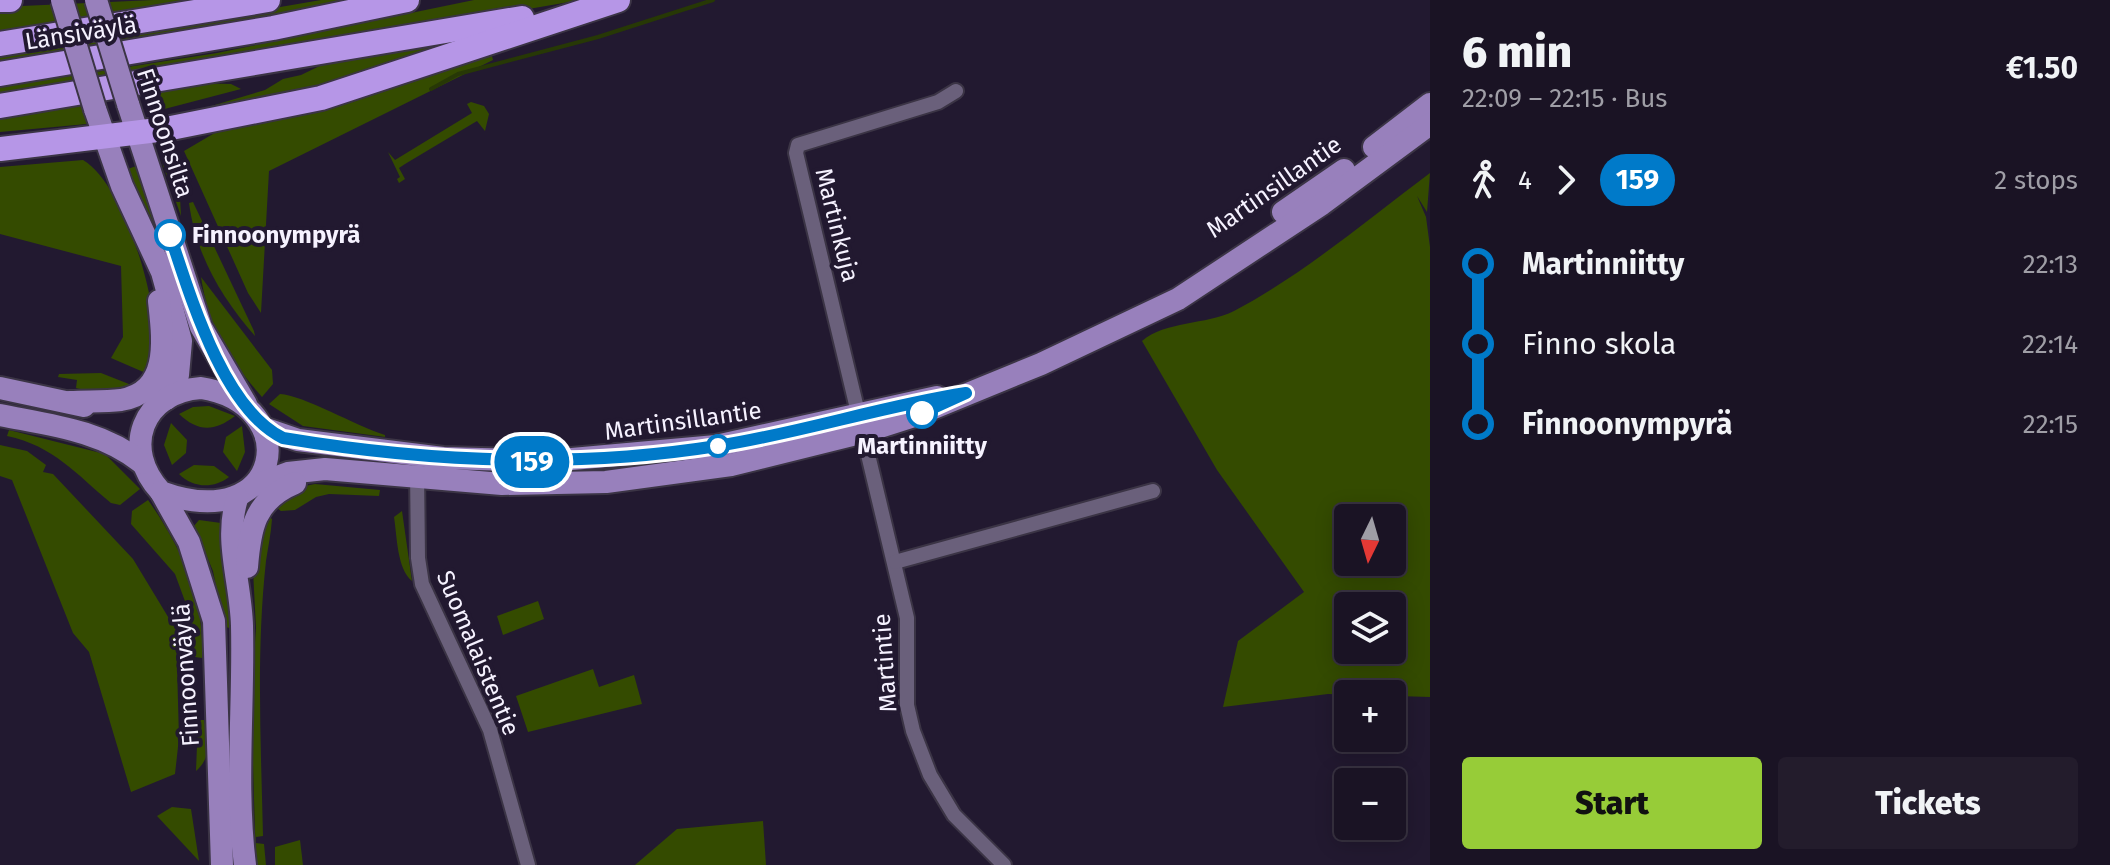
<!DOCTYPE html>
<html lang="en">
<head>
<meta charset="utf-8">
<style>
	:root { --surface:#1a1324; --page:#231c2c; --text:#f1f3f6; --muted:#9f9ea6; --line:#383241; --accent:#97cc38 }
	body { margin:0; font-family:"Fira Sans",sans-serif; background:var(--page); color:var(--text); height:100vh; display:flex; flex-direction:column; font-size:30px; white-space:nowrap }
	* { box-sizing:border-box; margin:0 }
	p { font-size:26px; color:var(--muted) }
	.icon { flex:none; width:44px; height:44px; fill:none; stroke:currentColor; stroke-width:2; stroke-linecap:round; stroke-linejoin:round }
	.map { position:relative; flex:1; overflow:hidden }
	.side { display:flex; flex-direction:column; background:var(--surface); width:680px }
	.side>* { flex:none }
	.badge { padding:0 16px; border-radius:26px; font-size:28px; line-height:52px }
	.needle { width:52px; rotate:185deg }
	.buttons { position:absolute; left:1334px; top:504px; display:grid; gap:16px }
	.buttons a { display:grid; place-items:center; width:72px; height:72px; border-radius:8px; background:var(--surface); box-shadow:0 4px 20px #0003,0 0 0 2px var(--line); font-size:40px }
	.map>.badge { position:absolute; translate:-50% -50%; box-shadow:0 0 0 4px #fff }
	.legs { display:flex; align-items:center; gap:12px; height:88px; padding:0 32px; font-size:26px }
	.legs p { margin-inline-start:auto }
	.summary { display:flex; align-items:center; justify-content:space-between; height:136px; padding:0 32px }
	h1 { font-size:44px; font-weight:800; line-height:60px }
	.primary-button { display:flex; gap:16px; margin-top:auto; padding:16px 32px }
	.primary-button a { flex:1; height:92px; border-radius:8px; background:var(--accent); color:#111; font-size:32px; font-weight:800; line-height:92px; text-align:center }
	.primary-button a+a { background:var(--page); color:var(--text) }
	ul { padding:0 32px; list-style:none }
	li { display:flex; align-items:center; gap:28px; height:80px; font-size:30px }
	li i { display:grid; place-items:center; width:12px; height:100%; margin:0 10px; background:currentColor }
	li i::after { content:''; width:20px; height:20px; margin:-10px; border:6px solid; border-radius:50%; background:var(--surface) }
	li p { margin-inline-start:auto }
	li:first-child i { background:linear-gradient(#0000 50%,currentColor 0) }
	li:last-child i { background:linear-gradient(currentColor 50%,#0000 0) }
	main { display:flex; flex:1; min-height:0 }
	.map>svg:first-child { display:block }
	.green { fill:#344b00; fill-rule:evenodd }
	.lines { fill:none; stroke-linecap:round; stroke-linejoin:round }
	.stream { stroke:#273806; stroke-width:4 }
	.street-casing { stroke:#3b3445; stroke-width:18 }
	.primary-casing { stroke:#3b3445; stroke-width:26 }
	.highway-casing { stroke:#3b3445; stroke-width:28 }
	.street { stroke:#6a607b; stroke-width:14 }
	.primary { stroke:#9880bc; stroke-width:22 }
	.highway { stroke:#b696e7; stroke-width:24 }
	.primary-bridge-casing { stroke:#3b3445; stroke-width:26; stroke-linecap:butt }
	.primary-bridge { stroke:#9880bc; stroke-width:22 }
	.line-1-casing { stroke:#fff; stroke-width:18 }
	.line-1 { stroke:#007ac9; stroke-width:12 }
	.stop-1-dot { fill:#fff; stroke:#007ac9; stroke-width:4 }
	.labels { text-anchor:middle; stroke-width:8; stroke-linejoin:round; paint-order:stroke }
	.street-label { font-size:24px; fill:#f6f2ff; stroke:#221930 }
	.stop-label { font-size:24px; font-weight:bold; fill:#f6f2ff; stroke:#221930; text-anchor:start }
</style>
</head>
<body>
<main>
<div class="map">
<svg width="1430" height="865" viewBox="0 0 1430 865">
	<rect width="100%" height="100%" fill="#221930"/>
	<g class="green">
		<polygon points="153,0 187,0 0,31 0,7"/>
		<polygon points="321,0 365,0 0,64 0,55"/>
		<polygon points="474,0 581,0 0,99 0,87 217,53"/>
		<polygon points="475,34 332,86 181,115 265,90 283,79 301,75 338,57"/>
		<polygon points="491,52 493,60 269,171 261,313 248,293 184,151 218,131"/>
		<polygon points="196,83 231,84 241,89 153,112 141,89"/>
		<polygon points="82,100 87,124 0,132 0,114"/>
		<polygon points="471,102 484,106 489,114 485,131 477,121 405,164 399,168 405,179 399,183 397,179 400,177 388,152 395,160 472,113 467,104"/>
		<polygon points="166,144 179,179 181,216 161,160"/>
		<path d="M 83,160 C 124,184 157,298 155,344 C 154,354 150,364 148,374 L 111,358 L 123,337 L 121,266 L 0,234 L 0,167 Z"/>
		<polygon points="139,165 160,230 154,232 125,170"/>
		<path d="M 1430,173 L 1427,212 L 1417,196 L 1426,217 L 1430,247 L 1430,697 L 1328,694 L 1223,707 L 1238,641 L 1304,592 L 1217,470 L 1142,341 C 1165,321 1206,325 1234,311 C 1304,274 1367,220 1430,173 ZM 1348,518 L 1392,518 L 1392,562 L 1348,562 ZM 1348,606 L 1392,606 L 1392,650 L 1348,650 Z"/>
		<path d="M 193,202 L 254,331 L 255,336 C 221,297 196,255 189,203 Z"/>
		<path d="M 201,277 L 272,370 L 273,384 L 262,397 C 227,357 209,329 201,277 Z"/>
		<polygon points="101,373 134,386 103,395 76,388 77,380 58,377 59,374"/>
		<path d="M 280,394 C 303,395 356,426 385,435 L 385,437 L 303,426 L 269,404 Z"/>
		<path d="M 209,406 L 235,416 C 214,432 198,432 179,414 L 193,407 Z"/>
		<polygon points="171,423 187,440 186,453 172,465 164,445"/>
		<polygon points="242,426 245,452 237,471 223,452 226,437"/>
		<path d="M 9,430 L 105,454 L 140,489 L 120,505 L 111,503 C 76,474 54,446 7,436 Z"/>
		<polygon points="0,445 27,451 46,465 43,472 53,474 133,559 176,630 179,738 175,774 131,792 89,652 73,633 12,480 0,476"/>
		<path d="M 194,465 L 214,466 L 229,477 C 213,489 193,488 179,474 Z"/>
		<polygon points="315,484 380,490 379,496 329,494 316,497 295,510 281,511 271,504 300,487"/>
		<path d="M 148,500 C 182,548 205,599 202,658 L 195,657 L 186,604 L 175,574 L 131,524 L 132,511 Z"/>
		<path d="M 402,511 L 412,581 C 397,569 397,536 394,517 Z"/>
		<path d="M 264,512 L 272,519 C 271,534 268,547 266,561 C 256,652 261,745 263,836 L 256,837 L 256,843 L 264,844 L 266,865 L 256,865 L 251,699 L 256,628 L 252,551 Z"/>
		<polygon points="199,520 221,523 232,624 229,628 224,626 213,571 194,526"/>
		<polygon points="538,601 544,619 503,635 497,616"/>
		<polygon points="593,669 599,687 634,675 642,704 528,732 516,696"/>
		<path d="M 198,720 L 204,720 C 208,740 213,756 196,771 Z"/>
		<polygon points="172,807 191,809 199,861 157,816"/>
		<polygon points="763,821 766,865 635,865 677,829"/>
		<polygon points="300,840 303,865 275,865 275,847"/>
	</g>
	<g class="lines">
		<polyline class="stream" points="431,89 458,74 598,37 713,0"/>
		<g class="street-casing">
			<g id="street">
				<polyline points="956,91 938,102 798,145 796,153 907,618 907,705 913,731 930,775 954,815 1004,865"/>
				<polyline points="417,470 418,558 422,584 490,730 528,865"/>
				<polyline points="895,562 1153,491"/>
			</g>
		</g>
		<g class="primary-casing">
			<g id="primary">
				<polyline points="128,104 201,327 246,404"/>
				<polyline points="95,109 122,186 162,272 181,341 178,375 166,399"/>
				<polyline points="1374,147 1430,104"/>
				<polyline points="1283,212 1344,170"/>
				<polyline points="0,388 84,406"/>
				<path d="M 201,388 C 305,404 284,537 161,492 C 121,449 142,392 201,388 Z"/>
				<path d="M 70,402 C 87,401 104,402 121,400 C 171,391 163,339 159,301"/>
				<path d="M 0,415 C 50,425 101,430 142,463"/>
				<polyline points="263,428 298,440 443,458 550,461 716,446 937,397"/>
				<polyline points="255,485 288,473 325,469 502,484 606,482 731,465 864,432 914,416 1041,364 1178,299 1322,204 1430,124"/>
				<polyline points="161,492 189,542 214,621 222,865"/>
				<path d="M 237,499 C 224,540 241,583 242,626 C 244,705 235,786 245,865"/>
				<path d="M 247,567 C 250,529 254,500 295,483"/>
			</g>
		</g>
		<g class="highway-casing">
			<g id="highway">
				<polyline points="0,0 10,0"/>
				<polyline points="0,44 268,0"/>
				<polyline points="0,74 273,28 407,0"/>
				<polyline points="0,106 522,18"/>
				<polyline points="0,149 166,129 321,98 618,0"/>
			</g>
		</g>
		<use href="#street" class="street"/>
		<use href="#primary" class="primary"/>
		<use href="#highway" class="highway"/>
		<g class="primary-bridge-casing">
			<g id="primary-bridge">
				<polyline points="62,0 95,109"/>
				<polyline points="96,0 128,104"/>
			</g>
		</g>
		<use href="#primary-bridge" class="primary-bridge"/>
	</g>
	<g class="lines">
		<g class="line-1-casing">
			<path id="line-1" d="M 170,235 C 190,295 223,409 283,438 C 427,462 572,469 717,446 C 801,433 882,406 966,393 L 922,413"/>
		</g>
		<use href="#line-1" class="line-1"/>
	</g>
	<g class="stop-1-dot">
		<circle cx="170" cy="235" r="14"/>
		<circle cx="922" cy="413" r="14"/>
		<circle cx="718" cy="446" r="10"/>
	</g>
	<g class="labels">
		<g class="street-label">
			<text transform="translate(81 33) rotate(-9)" y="8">Länsiväylä</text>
			<text transform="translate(165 133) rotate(72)" y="8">Finnoonsilta</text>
			<text transform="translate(1274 187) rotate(-35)" y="8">Martinsillantie</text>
			<text transform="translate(837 225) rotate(76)" y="8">Martinkuja</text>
			<text transform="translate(683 421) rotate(-8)" y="8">Martinsillantie</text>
			<text transform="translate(478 653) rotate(67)" y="8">Suomalaistentie</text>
			<text transform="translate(885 663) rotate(-94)" y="8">Martintie</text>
			<text transform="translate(186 675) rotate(-94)" y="8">Finnoonväylä</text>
		</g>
		<g class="stop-label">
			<text x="192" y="243">Finnoonympyrä</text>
			<text x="922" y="454" text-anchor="middle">Martinniitty</text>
		</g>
	</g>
</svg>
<div class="buttons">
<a><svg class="needle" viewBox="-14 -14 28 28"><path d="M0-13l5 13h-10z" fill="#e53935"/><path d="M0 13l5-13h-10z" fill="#9f9ea6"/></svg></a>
<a><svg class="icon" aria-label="layers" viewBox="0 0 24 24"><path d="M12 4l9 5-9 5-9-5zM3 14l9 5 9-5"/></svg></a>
<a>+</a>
<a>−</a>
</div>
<b class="badge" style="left:532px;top:462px;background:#007ac9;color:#fff">159</b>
</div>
<section class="side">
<div class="summary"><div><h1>6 min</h1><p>22:09 – 22:15 · Bus</p></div><b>€1.50</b></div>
<div class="legs"><svg class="icon" aria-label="walk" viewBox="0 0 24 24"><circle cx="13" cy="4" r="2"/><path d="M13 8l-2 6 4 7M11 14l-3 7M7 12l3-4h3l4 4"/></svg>4<svg class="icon" aria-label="forward" viewBox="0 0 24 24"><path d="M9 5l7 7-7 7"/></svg><b class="badge" style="background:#007ac9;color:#fff">159</b><p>2 stops</p></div>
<ul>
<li><i style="color:#007ac9"></i><b>Martinniitty</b><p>22:13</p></li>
<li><i style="color:#007ac9"></i><span>Finno skola</span><p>22:14</p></li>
<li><i style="color:#007ac9"></i><b>Finnoonympyrä</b><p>22:15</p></li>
</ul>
<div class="primary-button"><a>Start</a><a>Tickets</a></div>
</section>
</main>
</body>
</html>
